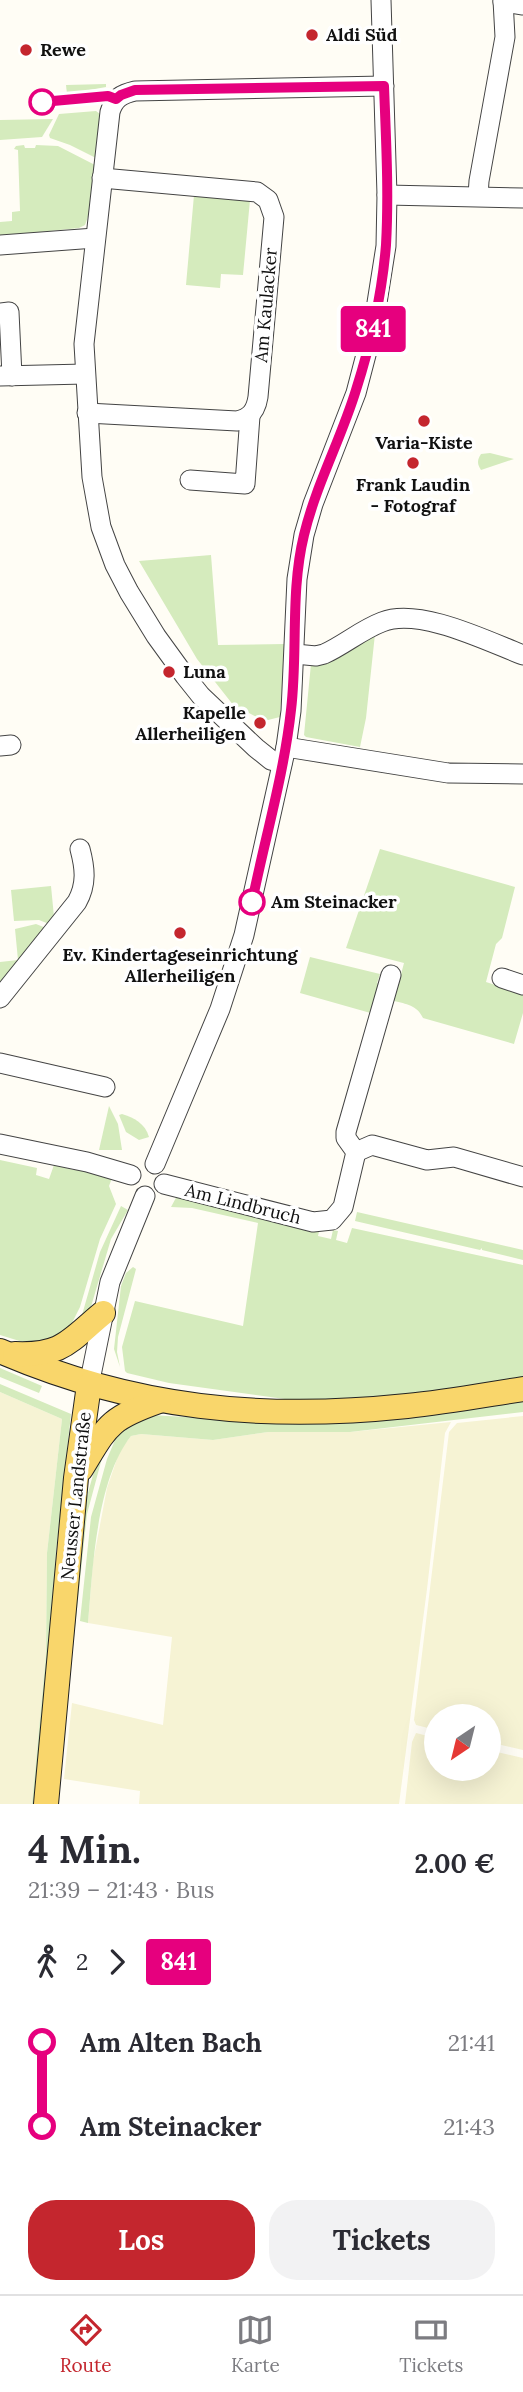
<!DOCTYPE html>
<html lang="de">
<head>
<meta charset="utf-8">
<style>
	:root { --surface:#fff; --page:#f2f2f3; --text:#2b2b33; --muted:#7c7c81; --line:#e1e1e2; --accent:#c4262e }
	body { margin:0; font-family:Lora,serif; background:var(--page); color:var(--text); height:100vh; display:flex; flex-direction:column; font-size:26px; white-space:nowrap }
	* { box-sizing:border-box; margin:0 }
	p { font-size:23px; color:var(--muted) }
	.icon { flex:none; width:38px; height:38px; fill:none; stroke:currentColor; stroke-width:2; stroke-linecap:round; stroke-linejoin:round }
	.map { position:relative; height:1804px; overflow:hidden }
	.drawer { display:flex; flex-direction:column; background:var(--surface); flex:1 }
	.drawer>* { flex:none }
	.badge { padding:0 14px; border-radius:5px; font-size:24px; line-height:46px }
	.needle { width:46px; rotate:215deg }
	.tools { position:absolute; left:424px; top:1704px; display:grid; gap:14px }
	.tools a { display:grid; place-items:center; width:77px; height:77px; border-radius:50%; background:var(--surface); box-shadow:0 7px 28px #0002; font-size:35px }
	.map>.badge { position:absolute; translate:-50% -50%; box-shadow:0 0 0 4px #fff }
	.legs { display:flex; align-items:center; gap:10px; height:77px; padding:0 28px; font-size:23px }
	.legs p { margin-inline-start:auto }
	.headline { display:flex; align-items:center; justify-content:space-between; height:119px; padding:0 28px }
	h1 { font-size:38px; font-weight:700; line-height:52px }
	.action { display:flex; gap:14px; margin-top:auto; padding:14px 28px }
	.action a { flex:1; height:80px; border-radius:28px; background:var(--accent); color:#fff; font-size:28px; font-weight:700; line-height:80px; text-align:center }
	.action a+a { background:var(--page); color:var(--text) }
	ul { padding:0 28px; list-style:none }
	li { display:flex; align-items:center; gap:24px; height:84px; font-size:26px }
	li i { display:grid; place-items:center; width:10px; height:100%; margin:0 9px; background:currentColor }
	li i::after { content:''; width:18px; height:18px; margin:-9px; border:5px solid; border-radius:50%; background:var(--surface) }
	li p { margin-inline-start:auto }
	li:first-child i { background:linear-gradient(#0000 50%,currentColor 0) }
	li:last-child i { background:linear-gradient(currentColor 50%,#0000 0) }
	.menu { display:flex; justify-content:space-around; align-items:center; height:98px; border-top:2px solid var(--line); background:var(--surface); font-size:19px; color:var(--muted) }
	.menu a { display:grid; justify-items:center; gap:4px }
	.menu .current { color:var(--accent) }
	.map>svg:first-child { display:block }
	.farmland { fill:#f6f3d4 }
	.green { fill:#d5ebbd }
	.lines { fill:none; stroke-linecap:round; stroke-linejoin:round }
	.minor-casing { stroke:#444; stroke-width:21 }
	.major-casing { stroke:#222; stroke-width:26 }
	.minor { stroke:#fff; stroke-width:19 }
	.major { stroke:#f9d66b; stroke-width:24 }
	.line-1-casing { stroke:#fff; stroke-width:16 }
	.line-1 { stroke:#e6007e; stroke-width:10 }
	.poi-dot { fill:#c4262e; stroke:#fff; stroke-width:2.5 }
	.stop-1-dot { fill:#fff; stroke:#e6007e; stroke-width:3.5 }
	.labels { text-anchor:middle; stroke-width:7; stroke-linejoin:round; paint-order:stroke }
	.poi-label { font-size:18px; font-weight:bold; fill:#111; stroke:#fff; text-anchor:start }
	.street-label { font-size:18px; fill:#111; stroke:#fff }
	.stop-label { font-size:18px; font-weight:bold; fill:#111; stroke:#fff; text-anchor:start }
</style>
</head>
<body>
<div class="map">
<svg width="523" height="1804" viewBox="0 0 523 1804">
	<rect width="100%" height="100%" fill="#fffdf5"/>
	<g class="farmland">
		<polygon points="0,1392 62,1419 47,1553 46,1654 32,1804 0,1804"/>
		<polygon points="523,1416 523,1750 488,1742 488,1717 436,1717 436,1730 416,1725 414,1720 449,1432 457,1423"/>
		<polygon points="451,1422 445,1433 427,1589 399,1804 139,1804 140,1791 64,1779 72,1703 163,1725 172,1637 88,1623 93,1562 107,1488 120,1450 131,1436 141,1434 213,1440 268,1432 350,1432"/>
		<polygon points="416,1733 436,1738 436,1769 488,1769 488,1750 523,1758 523,1804 405,1804 412,1742"/>
	</g>
	<g class="green">
		<polygon points="106,84 106,87 67,94 66,85"/>
		<polygon points="96,111 100,114 96,158 70,145 50,138 49,135 59,114"/>
		<polygon points="53,119 42,137 0,140 0,120"/>
		<polygon points="24,145 25,148 35,148 36,145 58,146 95,165 90,211 85,225 79,228 0,236 0,222 12,221 12,212 20,211 18,150 14,149 16,146"/>
		<polygon points="194,195 250,200 243,275 221,274 220,288 186,285"/>
		<path d="M 490,453 L 514,459 L 481,470 C 477,464 477,460 481,454 Z"/>
		<polygon points="211,555 218,645 285,644 280,717 264,721 249,713 245,720 197,659 139,561"/>
		<path d="M 375,634 L 366,718 L 360,747 L 306,737 L 304,735 L 311,664 C 336,662 354,646 375,634 Z"/>
		<path d="M 380,849 L 515,887 L 502,938 L 496,944 L 486,982 L 523,994 L 523,1013 L 514,1044 L 423,1018 C 417,1005 406,1004 394,1001 L 404,963 L 346,948 Z"/>
		<polygon points="51,886 54,917 49,924 39,920 14,921 11,890"/>
		<polygon points="36,924 46,928 0,983 0,962 18,960 15,929"/>
		<polygon points="310,957 380,974 377,983 382,985 374,1014 300,993"/>
		<polygon points="109,1106 118,1124 122,1150 99,1150"/>
		<path d="M 122,1114 C 134,1118 145,1123 149,1137 L 139,1140 L 126,1132 L 119,1115 Z"/>
		<polygon points="0,1160 37,1168 36,1175 49,1179 54,1165 74,1170 75,1167 112,1178 109,1186 116,1204 100,1239 80,1307 71,1325 68,1337 26,1343 0,1335"/>
		<polygon points="178,1194 184,1196 183,1199 320,1227 318,1236 331,1239 333,1230 338,1231 336,1240 347,1243 352,1228 523,1265 523,1380 411,1397 292,1400 169,1383 127,1373 125,1371 122,1347 135,1301 243,1326 258,1223 192,1208 171,1207"/>
		<polygon points="121,1206 128,1210 111,1239 90,1310 82,1315 100,1252"/>
		<polygon points="357,1212 523,1250 523,1260 482,1250 482,1248 480,1250 355,1221"/>
		<polygon points="133,1267 136,1269 118,1337 117,1352 120,1367 114,1349 121,1286 126,1273"/>
		<polygon points="0,1368 42,1386 39,1393 0,1377"/>
		<polygon points="0,1384 71,1414 56,1552 53,1656 38,1804 32,1804 46,1654 47,1553 62,1419 0,1392"/>
		<path d="M 523,1398 L 523,1412 L 350,1432 L 268,1432 L 213,1440 L 141,1434 L 131,1436 C 96,1481 93,1567 88,1623 L 80,1621 L 91,1517 L 107,1459 L 118,1433 L 150,1415 L 221,1419 Z"/>
		<polygon points="100,1450 102,1458 87,1514 69,1685 84,1507"/>
	</g>
	<g class="lines">
		<g class="minor-casing">
			<g id="minor">
				<polyline points="503,2 523,5"/>
				<polyline points="387,195 523,198"/>
				<polyline points="478,196 479,181 505,37 503,0"/>
				<polyline points="0,245 95,238"/>
				<polyline points="0,313 9,312 12,376"/>
				<polyline points="0,376 85,374"/>
				<path d="M 87,413 L 237,421 C 251,418 256,410 258,397 L 274,217 L 268,200 L 257,192 L 102,178"/>
				<polyline points="190,480 245,484 250,416"/>
				<path d="M 295,654 L 316,656 L 324,654 C 344,645 361,630 382,622 C 419,607 487,641 523,655"/>
				<polyline points="0,746 11,745"/>
				<polyline points="286,747 448,773 523,774"/>
				<path d="M 282,763 L 271,760 L 256,748 L 201,696 L 185,676 L 156,636 L 129,592 L 115,565 L 101,527 L 92,477 L 84,344 L 110,112 C 114,98 122,94 135,91 L 384,86"/>
				<polyline points="502,978 523,985"/>
				<path d="M 0,998 L 77,902 C 87,884 85,868 80,849"/>
				<polyline points="0,1063 105,1087"/>
				<polyline points="0,1144 87,1162 131,1175"/>
				<polyline points="356,1152 372,1145 427,1160 454,1157 523,1177"/>
				<polyline points="155,1164 220,1009 244,935 286,747 291,711 297,579 304,535 313,504 356,393 373,328 386,246 387,195 381,0"/>
				<polyline points="164,1184 313,1222 332,1220 343,1207 356,1152 346,1138 346,1132 391,975"/>
				<polyline points="89,1385 110,1282 145,1196"/>
			</g>
		</g>
		<g class="major-casing">
			<g id="major">
				<path d="M 0,1351 C 134,1409 263,1421 407,1406 C 446,1402 484,1395 523,1389"/>
				<path d="M 15,1354 C 63,1356 69,1341 103,1313"/>
				<path d="M 81,1469 C 108,1425 108,1419 159,1401"/>
				<polyline points="46,1804 76,1478 89,1385"/>
			</g>
		</g>
		<use href="#minor" class="minor"/>
		<use href="#major" class="major"/>
	</g>
	<g class="lines">
		<g class="line-1-casing">
			<path id="line-1" d="M 42,102 L 108,96 L 116,99 L 121,95 L 135,90 L 384,86 C 386,139 389,192 386,245 C 382,294 371,343 356,390 C 341,439 316,485 304,535 C 290,592 298,652 291,710 C 284,774 265,838 252,902"/>
		</g>
		<use href="#line-1" class="line-1"/>
	</g>
	<g class="poi-dot">
		<circle cx="312" cy="35" r="7"/>
		<circle cx="26" cy="50" r="7"/>
		<circle cx="424" cy="421" r="7"/>
		<circle cx="413" cy="463" r="7"/>
		<circle cx="169" cy="672" r="7"/>
		<circle cx="260" cy="723" r="7"/>
		<circle cx="180" cy="933" r="7"/>
	</g>
	<g class="stop-1-dot">
		<circle cx="42" cy="102" r="12"/>
		<circle cx="252" cy="902" r="12"/>
	</g>
	<g class="labels">
		<g class="poi-label">
			<text x="326" y="41">Aldi Süd</text>
			<text x="40" y="56">Rewe</text>
			<text x="424" y="449" text-anchor="middle">Varia-Kiste</text>
			<text x="413" y="491" text-anchor="middle">Frank Laudin<tspan x="413" dy="21">- Fotograf</tspan></text>
			<text x="183" y="678">Luna</text>
			<text x="246" y="719" text-anchor="end">Kapelle<tspan x="246" dy="21">Allerheiligen</tspan></text>
			<text x="180" y="961" text-anchor="middle">Ev. Kindertageseinrichtung<tspan x="180" dy="21">Allerheiligen</tspan></text>
		</g>
		<g class="street-label">
			<text transform="translate(266 305) rotate(-85)" y="6">Am Kaulacker</text>
			<text transform="translate(243 1204) rotate(14)" y="6">Am Lindbruch</text>
			<text transform="translate(76 1496) rotate(-84)" y="6">Neusser Landstraße</text>
		</g>
		<g class="stop-label">
			<text x="271" y="908">Am Steinacker</text>
		</g>
	</g>
</svg>
<div class="tools">
<a><svg class="needle" viewBox="-14 -14 28 28"><path d="M0-13l5 13h-10z" fill="#e53935"/><path d="M0 13l5-13h-10z" fill="#7c7c81"/></svg></a>
</div>
<b class="badge" style="left:373px;top:329px;background:#e6007e;color:#fff">841</b>
</div>
<section class="drawer">
<div class="headline"><div><h1>4 Min.</h1><p>21:39 – 21:43 · Bus</p></div><b>2.00 €</b></div>
<div class="legs"><svg class="icon" aria-label="walk" viewBox="0 0 24 24"><circle cx="13" cy="4" r="2"/><path d="M13 8l-2 6 4 7M11 14l-3 7M7 12l3-4h3l4 4"/></svg>2<svg class="icon" aria-label="forward" viewBox="0 0 24 24"><path d="M9 5l7 7-7 7"/></svg><b class="badge" style="background:#e6007e;color:#fff">841</b></div>
<ul>
<li><i style="color:#e6007e"></i><b>Am Alten Bach</b><p>21:41</p></li>
<li><i style="color:#e6007e"></i><b>Am Steinacker</b><p>21:43</p></li>
</ul>
<div class="action"><a>Los</a><a>Tickets</a></div>
</section>
<nav class="menu">
<a class="current"><svg class="icon" aria-label="directions" viewBox="0 0 24 24"><path d="M12 3l9 9-9 9-9-9zM9 14v-3h6M13 9l2 2-2 2"/></svg>Route</a>
<a><svg class="icon" aria-label="map" viewBox="0 0 24 24"><path d="M3 6l6-2 6 2 6-2v14l-6 2-6-2-6 2zM9 4v14M15 6v14"/></svg>Karte</a>
<a><svg class="icon" aria-label="tickets" viewBox="0 0 24 24"><path d="M3 7h18v10H3zM15 7v10"/></svg>Tickets</a>
</nav>
</body>
</html>
